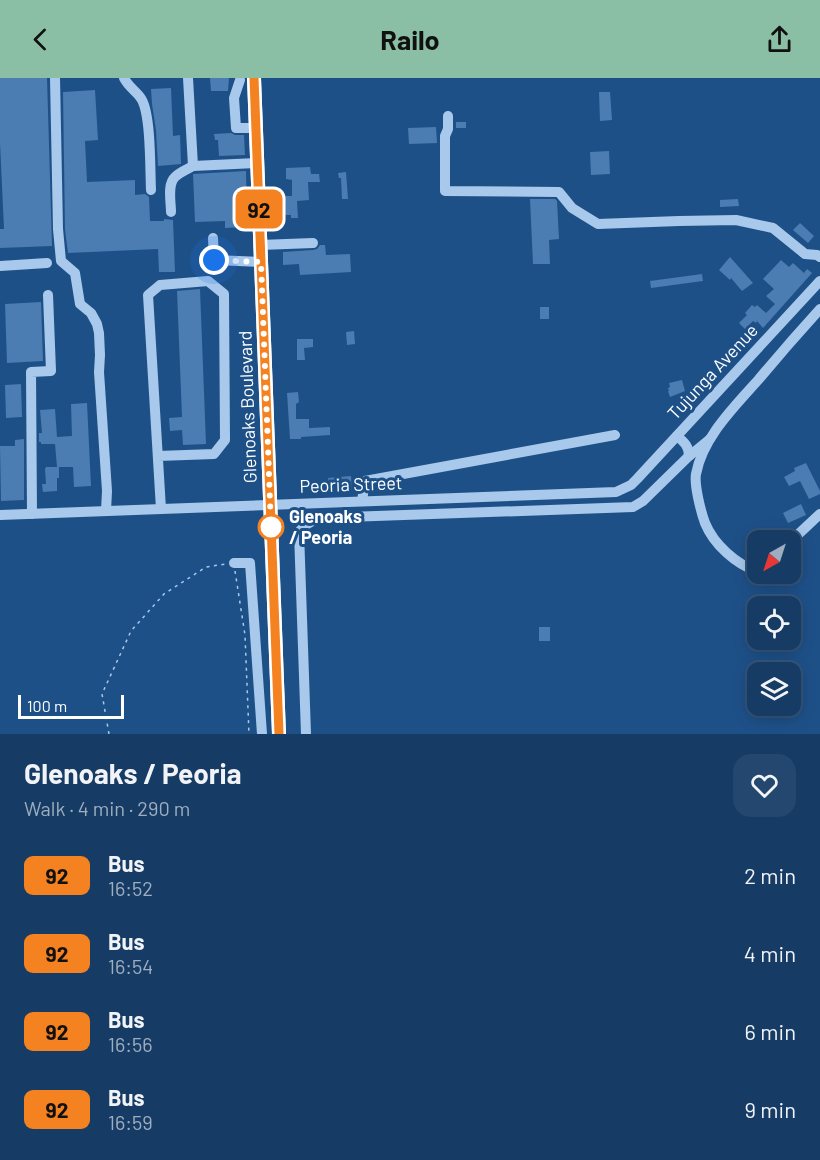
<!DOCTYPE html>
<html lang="en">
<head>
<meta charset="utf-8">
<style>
	:root { --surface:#163c66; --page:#23476f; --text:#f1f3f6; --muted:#9eadbf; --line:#35567a; --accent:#8abfa5 }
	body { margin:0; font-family:Barlow,sans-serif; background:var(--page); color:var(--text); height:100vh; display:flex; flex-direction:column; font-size:22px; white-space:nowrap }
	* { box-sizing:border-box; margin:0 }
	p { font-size:20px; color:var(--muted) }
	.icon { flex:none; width:33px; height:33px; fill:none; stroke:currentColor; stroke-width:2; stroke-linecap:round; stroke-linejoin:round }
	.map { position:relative; height:656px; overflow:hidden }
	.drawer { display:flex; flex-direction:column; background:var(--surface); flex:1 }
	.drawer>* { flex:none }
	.badge { padding:0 12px; border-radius:9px; font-size:21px; line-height:39px }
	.needle { width:39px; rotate:219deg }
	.buttons { position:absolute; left:747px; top:452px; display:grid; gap:12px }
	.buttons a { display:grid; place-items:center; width:54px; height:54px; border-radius:12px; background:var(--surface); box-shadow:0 3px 15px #0003,0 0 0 2px var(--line); font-size:30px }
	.scale { position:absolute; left:18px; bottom:15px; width:106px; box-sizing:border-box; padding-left:6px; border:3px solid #fff; border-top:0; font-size:16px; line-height:21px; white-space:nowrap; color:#fff; -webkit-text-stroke:4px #1e5088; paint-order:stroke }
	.you { position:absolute; width:30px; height:30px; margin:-15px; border:4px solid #fff; border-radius:50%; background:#1a73e8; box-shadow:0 0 0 9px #1a73e833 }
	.map>.badge { position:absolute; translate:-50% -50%; box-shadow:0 0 0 3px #fff }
	.round { display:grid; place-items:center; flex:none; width:63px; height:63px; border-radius:18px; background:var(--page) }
	.summary { display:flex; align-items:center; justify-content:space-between; height:102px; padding:0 24px }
	h1 { font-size:28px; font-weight:700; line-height:45px }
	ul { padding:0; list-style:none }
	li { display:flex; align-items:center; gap:18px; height:78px; padding:0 24px }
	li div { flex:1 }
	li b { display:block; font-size:22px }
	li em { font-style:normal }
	li .badge { min-width:66px; font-weight:700; text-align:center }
	header { display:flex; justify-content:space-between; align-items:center; height:78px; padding:0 24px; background:var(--accent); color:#111; font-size:27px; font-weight:700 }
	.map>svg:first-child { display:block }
	.building { fill:#4b7cb2 }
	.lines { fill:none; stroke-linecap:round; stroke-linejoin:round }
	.path { stroke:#a8c9eb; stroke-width:1.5; stroke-dasharray:3 4.5; stroke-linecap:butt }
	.minor { stroke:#a8c9eb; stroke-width:10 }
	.major { stroke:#edf4fe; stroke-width:14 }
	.line-casing { stroke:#fff; stroke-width:14 }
	.line { stroke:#f58220; stroke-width:9 }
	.walk { stroke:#fff; stroke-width:6; stroke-dasharray:0 10.8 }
	.stop-dot { fill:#fff; stroke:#f58220; stroke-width:3 }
	.labels { text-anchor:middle; stroke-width:6; stroke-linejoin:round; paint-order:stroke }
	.street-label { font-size:18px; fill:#fff; stroke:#1e5088 }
	.stop-label { font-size:18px; font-weight:bold; fill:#fff; stroke:#1e5088; text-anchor:start }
</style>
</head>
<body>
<header><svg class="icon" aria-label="back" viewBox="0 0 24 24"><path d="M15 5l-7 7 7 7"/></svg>Railo<svg class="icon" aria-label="share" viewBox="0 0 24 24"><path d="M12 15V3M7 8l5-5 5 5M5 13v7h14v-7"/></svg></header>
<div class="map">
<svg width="820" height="656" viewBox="0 0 820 656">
	<rect width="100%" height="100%" fill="#1e5088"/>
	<g class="building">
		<polygon points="0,0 47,0 52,168 0,170 0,151 4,151 0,65"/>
		<polygon points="210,0 229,0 228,13 211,13"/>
		<polygon points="171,10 173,58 180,57 181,86 158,88 156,52 152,26 151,11"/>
		<polygon points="95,12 98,62 85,63 87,104 135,102 135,117 145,116 149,119 150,143 164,143 164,141 173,142 175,194 159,194 158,171 68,175 65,151 63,14"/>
		<polygon points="599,14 610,14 612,42 600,43"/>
		<rect x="456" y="44" width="10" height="6"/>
		<polygon points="436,49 437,65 409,66 408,50"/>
		<polygon points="231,55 235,57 244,57 245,77 219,78 218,62 215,62 214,56"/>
		<polygon points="609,73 610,96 591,97 590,74"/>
		<polygon points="310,89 311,96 319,96 320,104 308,104 309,122 297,123 298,140 291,140 291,137 280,137 279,123 285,123 285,118 292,118 292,102 286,101 286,90"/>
		<polygon points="246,93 247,142 243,143 244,149 225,150 225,143 195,144 193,96"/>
		<polygon points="346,94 348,121 342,121 341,100 339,100 338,95"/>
		<polygon points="530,121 555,121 557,123 559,161 549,162 550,186 533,186"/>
		<polygon points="738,121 739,128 720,129 720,122"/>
		<polygon points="800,145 814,158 808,165 793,152"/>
		<polygon points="320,167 325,167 326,177 350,176 351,194 300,197 299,186 283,187 283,174 313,172 317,171"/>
		<polygon points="730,179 753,205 742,213 731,200 730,202 719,192"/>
		<polygon points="781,182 789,189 793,185 804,195 807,191 812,195 763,250 757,243 756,245 753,243 745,251 739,245 747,237 745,235 752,227 755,229 757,227 766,235 775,226 766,218 774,211 763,201"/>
		<polygon points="702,196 703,203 651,210 650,203"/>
		<polygon points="200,211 206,366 183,367 182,352 170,353 169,340 182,339 177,213"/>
		<polygon points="41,224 43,283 7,285 5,226"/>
		<rect x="540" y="229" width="9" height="12"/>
		<polygon points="354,253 355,266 347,267 346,254"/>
		<polygon points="297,261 313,261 313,269 304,270 305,282 297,282"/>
		<polygon points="682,302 685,313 670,319 668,313 669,313 668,310 670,309 669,305"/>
		<polygon points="21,306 22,339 6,340 5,307"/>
		<polygon points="298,314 299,324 296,326 296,341 309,341 309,350 330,349 330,357 301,359 301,361 290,361 287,315"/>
		<polygon points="87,325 91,408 74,409 73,389 59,389 59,400 57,400 57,413 43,414 42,406 46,406 45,391 46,389 57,389 55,366 41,366 41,364 39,364 39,355 42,355 40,332 55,331 57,359 72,358 71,326"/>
		<polygon points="24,361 24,422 1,423 0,368 15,368 15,362"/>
		<polygon points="806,385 820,413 820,416 809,421 800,403 789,408 784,399 795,393 794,390"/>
		<polygon points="351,398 352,411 330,414 328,400"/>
		<polygon points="801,426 806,437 788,445 783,435"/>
		<rect x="539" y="549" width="11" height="14"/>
	</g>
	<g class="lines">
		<g class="path">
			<polyline points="235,493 245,557 249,656"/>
			<polyline points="109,656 102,616 131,553 164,516 206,489 226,486"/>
		</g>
		<g class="minor">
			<polyline points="55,0 58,151 61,183 75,195 80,226 91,235 97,246 99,255 100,277 99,294 107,413 106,433"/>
			<path d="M 124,0 C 129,10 138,14 142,22 C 151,39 150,91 151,112"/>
			<polyline points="188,0 193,88"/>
			<polyline points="240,2 234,20 236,50 256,50"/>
			<polyline points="448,38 448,51 445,58 445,113 559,114 572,130 598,146 679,143 736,142 773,150 805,176 817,177 820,179"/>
			<path d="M 171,134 C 171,124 167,106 175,99 C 180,94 188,91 193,88 L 257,85"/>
			<polyline points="213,160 214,182 261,184"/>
			<polyline points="260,167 313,165"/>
			<polyline points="0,188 47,185"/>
			<path d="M 677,358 C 684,364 689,368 689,378"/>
			<polyline points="158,378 214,376 225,362 224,216 208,203 160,207 148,217 161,431"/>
			<polyline points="362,423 365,403 615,357"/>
			<polyline points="32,436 31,294 51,293 48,217"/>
			<polyline points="0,437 616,414 631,407 637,401 820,203"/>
			<polyline points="790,464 820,436"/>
			<polyline points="234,485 250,485 262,656"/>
			<path d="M 758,494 C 736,486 714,467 705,445 C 701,434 694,407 696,396 C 703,359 735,328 759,301 C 779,277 799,254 820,231"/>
			<path d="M 306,656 L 299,454 C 305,446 311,443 319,440 L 633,429 L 643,423 L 688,379 L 710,361"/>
		</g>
		<polyline class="major" points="254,0 279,656"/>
	</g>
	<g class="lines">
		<g class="line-casing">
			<polyline id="line" points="254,0 279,656"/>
		</g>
		<use href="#line" class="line"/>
		<polyline class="walk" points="214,182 261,184 271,449"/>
	</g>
	<circle class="stop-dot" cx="271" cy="449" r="12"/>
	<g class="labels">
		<g class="street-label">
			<text transform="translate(713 294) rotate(-47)" y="6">Tujunga Avenue</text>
			<text transform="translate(248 329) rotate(-92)" y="6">Glenoaks Boulevard</text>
			<text transform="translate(351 407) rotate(-2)" y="6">Peoria Street</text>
		</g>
		<g class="stop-label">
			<text x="289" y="445">Glenoaks<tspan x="289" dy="21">/ Peoria</tspan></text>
		</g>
	</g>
</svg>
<div class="buttons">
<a><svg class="needle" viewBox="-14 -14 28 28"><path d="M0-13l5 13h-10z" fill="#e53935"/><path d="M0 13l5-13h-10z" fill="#9eadbf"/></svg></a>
<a><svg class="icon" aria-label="locate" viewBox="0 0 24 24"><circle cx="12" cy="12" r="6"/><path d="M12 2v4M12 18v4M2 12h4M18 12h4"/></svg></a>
<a><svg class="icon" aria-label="layers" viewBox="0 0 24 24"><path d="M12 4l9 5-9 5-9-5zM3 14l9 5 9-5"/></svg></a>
</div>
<div class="scale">100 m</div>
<div class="you" style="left:214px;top:182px"></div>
<b class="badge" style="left:259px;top:131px;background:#f58220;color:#111">92</b>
</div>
<section class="drawer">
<div class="summary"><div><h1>Glenoaks / Peoria</h1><p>Walk · 4 min · 290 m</p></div><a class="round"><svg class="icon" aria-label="heart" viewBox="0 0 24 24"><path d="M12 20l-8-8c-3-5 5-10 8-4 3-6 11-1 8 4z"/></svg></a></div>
<ul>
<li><span class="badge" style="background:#f58220;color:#111">92</span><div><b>Bus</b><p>16:52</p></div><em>2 min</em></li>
<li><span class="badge" style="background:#f58220;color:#111">92</span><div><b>Bus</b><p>16:54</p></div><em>4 min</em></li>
<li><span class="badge" style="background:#f58220;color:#111">92</span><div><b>Bus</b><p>16:56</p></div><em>6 min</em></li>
<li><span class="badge" style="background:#f58220;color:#111">92</span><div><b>Bus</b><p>16:59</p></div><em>9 min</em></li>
</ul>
</section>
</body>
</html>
